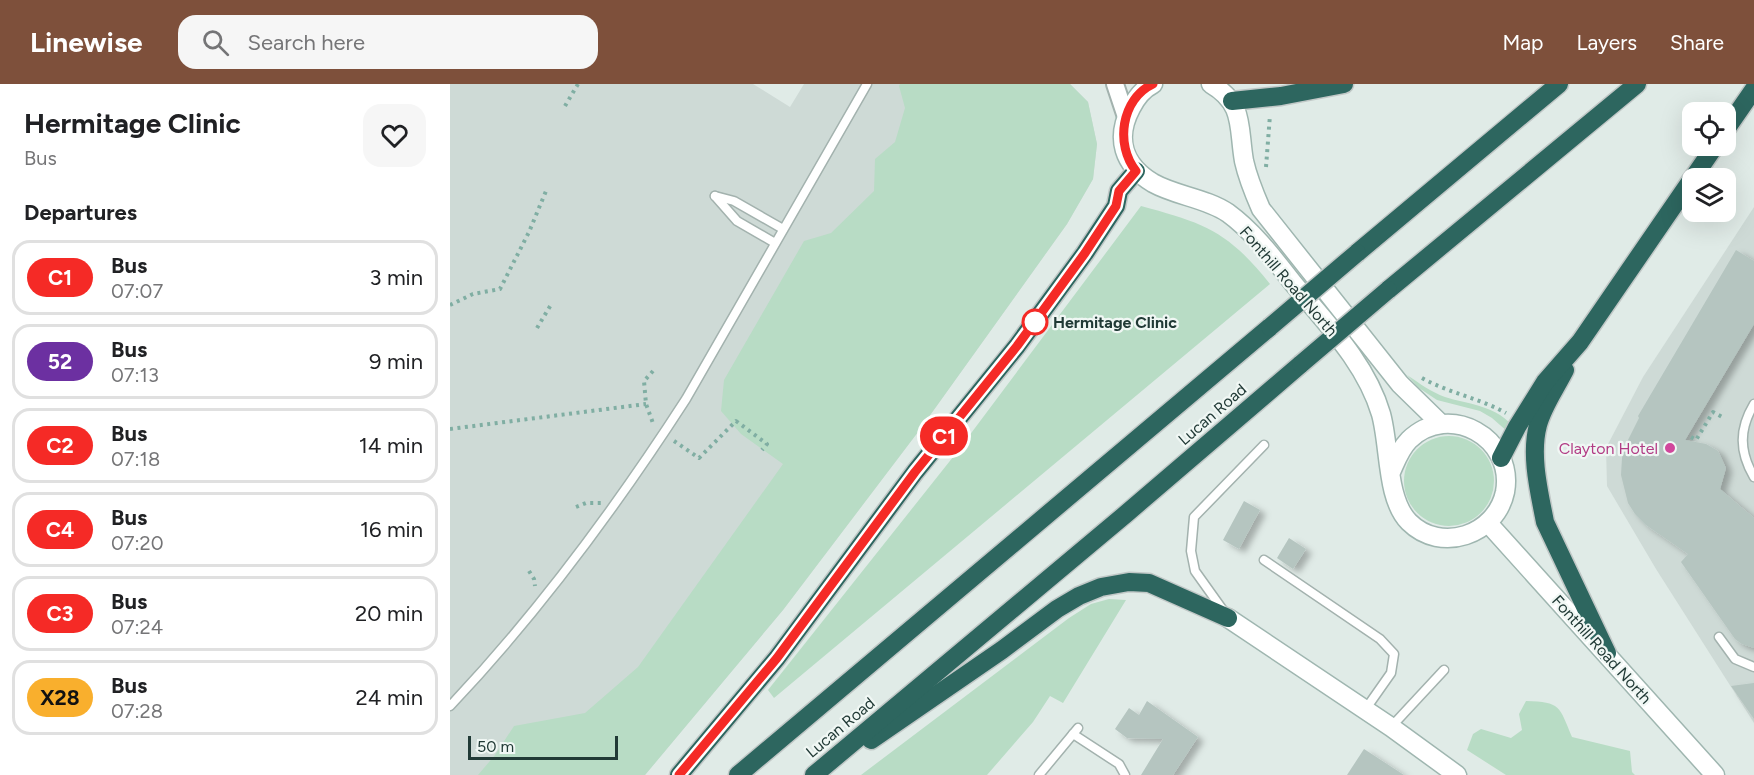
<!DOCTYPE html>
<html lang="en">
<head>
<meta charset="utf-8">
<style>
	:root { --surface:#fff; --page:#f6f6f6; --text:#202124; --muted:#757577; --line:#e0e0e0; --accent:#7e503b }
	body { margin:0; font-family:Figtree,sans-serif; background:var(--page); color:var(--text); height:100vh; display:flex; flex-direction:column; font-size:22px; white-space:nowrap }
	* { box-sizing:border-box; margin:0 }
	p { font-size:20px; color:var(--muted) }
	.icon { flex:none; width:33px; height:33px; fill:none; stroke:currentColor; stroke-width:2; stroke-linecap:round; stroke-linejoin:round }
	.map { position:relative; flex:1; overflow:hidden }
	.sheet { display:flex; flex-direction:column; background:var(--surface); width:450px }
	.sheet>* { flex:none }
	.badge { padding:0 12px; border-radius:20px; font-size:21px; line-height:39px }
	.fabs { position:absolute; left:1232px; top:18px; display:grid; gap:12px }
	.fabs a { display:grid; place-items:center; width:54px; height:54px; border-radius:12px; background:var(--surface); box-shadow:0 6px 24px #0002; font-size:30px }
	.scale { position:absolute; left:18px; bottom:15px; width:150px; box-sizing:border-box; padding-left:6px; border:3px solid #213a36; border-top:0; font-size:16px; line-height:21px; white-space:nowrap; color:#213a36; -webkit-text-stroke:4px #f0f7f4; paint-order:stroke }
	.map>.badge { position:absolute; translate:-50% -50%; box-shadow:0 0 0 3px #fff }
	h2 { padding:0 24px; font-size:22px; line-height:54px }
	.round { display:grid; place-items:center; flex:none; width:63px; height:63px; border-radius:18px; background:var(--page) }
	.head { display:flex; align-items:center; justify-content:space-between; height:102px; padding:0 24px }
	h1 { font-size:28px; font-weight:700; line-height:45px }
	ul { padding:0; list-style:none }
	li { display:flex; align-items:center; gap:18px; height:75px; margin:0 12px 9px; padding:0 12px; border:3px solid var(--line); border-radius:18px }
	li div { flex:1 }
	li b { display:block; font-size:22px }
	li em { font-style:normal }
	li .badge { min-width:66px; font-weight:700; text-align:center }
	header { display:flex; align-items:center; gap:36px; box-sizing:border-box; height:84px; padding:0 30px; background:var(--accent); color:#fff }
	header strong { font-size:28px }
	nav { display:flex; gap:33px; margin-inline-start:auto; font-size:21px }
	.search { width:420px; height:54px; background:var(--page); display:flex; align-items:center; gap:15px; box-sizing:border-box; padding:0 21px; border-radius:18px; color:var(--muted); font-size:22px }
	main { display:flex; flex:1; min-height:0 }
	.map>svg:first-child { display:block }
	.built { fill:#cedad6 }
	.green { fill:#b8dcc5 }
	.building { fill:#b5c5c0; filter:url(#shadow) }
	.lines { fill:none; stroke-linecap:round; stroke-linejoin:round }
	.lane-casing { stroke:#a3b2ae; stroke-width:11 }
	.street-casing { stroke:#a3b2ae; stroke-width:20 }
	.secondary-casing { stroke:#9fb6b0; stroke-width:21 }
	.highway-casing { stroke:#c1c8c7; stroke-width:21 }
	.path { stroke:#80aea3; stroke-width:4; stroke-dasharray:3 4.5; stroke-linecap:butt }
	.lane { stroke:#fff; stroke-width:8 }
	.street { stroke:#fff; stroke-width:16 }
	.secondary { stroke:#fff; stroke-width:18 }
	.highway { stroke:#2d665f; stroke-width:18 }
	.highway-bridge-casing { stroke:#c1c8c7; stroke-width:21; stroke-linecap:butt }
	.highway-bridge { stroke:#2d665f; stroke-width:18 }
	.line-casing { stroke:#fff; stroke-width:14 }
	.line { stroke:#f52a26; stroke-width:9 }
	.stop-dot { fill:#fff; stroke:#f52a26; stroke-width:3 }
	.hotel-dot { fill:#d1479c; stroke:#f0f7f4; stroke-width:2 }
	.labels { text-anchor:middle; stroke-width:4.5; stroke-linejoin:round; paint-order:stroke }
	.street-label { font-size:16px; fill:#213a36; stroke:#f0f7f4 }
	.stop-label { font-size:16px; font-weight:bold; fill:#213a36; stroke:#f0f7f4; text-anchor:start }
	.hotel-label { font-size:16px; fill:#b23c85; stroke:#f0f7f4; text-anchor:end }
</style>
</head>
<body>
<header>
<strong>Linewise</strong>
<div class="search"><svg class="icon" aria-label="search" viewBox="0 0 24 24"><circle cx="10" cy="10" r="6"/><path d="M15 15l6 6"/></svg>Search here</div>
<nav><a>Map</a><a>Layers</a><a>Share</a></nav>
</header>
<main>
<section class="sheet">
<div class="head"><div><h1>Hermitage Clinic</h1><p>Bus</p></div><a class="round"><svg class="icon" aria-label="heart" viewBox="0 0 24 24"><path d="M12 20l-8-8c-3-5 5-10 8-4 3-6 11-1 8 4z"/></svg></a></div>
<h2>Departures</h2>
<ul>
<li><span class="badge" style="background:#f52a26;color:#fff">C1</span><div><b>Bus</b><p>07:07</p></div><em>3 min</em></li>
<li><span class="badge" style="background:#6c30a1;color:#fff">52</span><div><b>Bus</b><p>07:13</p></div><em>9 min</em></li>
<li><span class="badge" style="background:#f52a26;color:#fff">C2</span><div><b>Bus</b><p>07:18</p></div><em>14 min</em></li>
<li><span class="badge" style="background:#f52a26;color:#fff">C4</span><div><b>Bus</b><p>07:20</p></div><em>16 min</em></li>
<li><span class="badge" style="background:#f52a26;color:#fff">C3</span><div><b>Bus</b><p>07:24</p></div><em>20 min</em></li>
<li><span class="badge" style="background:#f9af2d;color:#111">X28</span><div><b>Bus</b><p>07:28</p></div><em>24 min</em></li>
</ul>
</section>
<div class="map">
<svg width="1304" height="691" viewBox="0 0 1304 691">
	<defs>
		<filter id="shadow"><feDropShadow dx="6" dy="4" stdDeviation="3" flood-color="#0004"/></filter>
	</defs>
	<rect width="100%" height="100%" fill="#e0ebe7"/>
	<g class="built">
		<polygon points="0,0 303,0 340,23 354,0 620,0 638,18 647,60 643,95 617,140 468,348 333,526 195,691 0,691"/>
		<polygon points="1304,123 1304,639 1206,485 1157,402 1156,364 1193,293"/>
	</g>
	<g class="green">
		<polygon points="450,0 620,0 638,18 647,60 643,95 617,140 468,348 333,526 195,691 28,691 45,671 64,642 135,629 188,583 333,380 291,350 271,327 274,296 354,157 381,149 424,107 425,75 445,58 455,24 449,2"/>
		<path d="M 691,122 C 754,139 778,147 820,200 L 324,614 L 318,606 L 507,368 Z"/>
		<path d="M 957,291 C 969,299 981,308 995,313 C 1017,320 1043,321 1061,340 L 1058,348 L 1042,334 L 1030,327 L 987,316 L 969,304 Z"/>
		<circle cx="999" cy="397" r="45"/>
		<polygon points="659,515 676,516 613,619 600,612 583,638 537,691 411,691 619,534 641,520"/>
		<path d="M 1076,617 C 1111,618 1109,622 1122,653 L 1180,667 L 1182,688 L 1185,691 L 1056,691 L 1017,666 L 1023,650 L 1031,645 L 1061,654 L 1072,646 L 1069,630 Z"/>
	</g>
	<g class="building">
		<polygon points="1286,166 1304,177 1304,240 1235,356 1256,360 1268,367 1276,384 1270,405 1304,434 1304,564 1292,560 1285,555 1231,478 1238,470 1196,441 1185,430 1178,419 1171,391 1172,374 1177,358 1189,334 1188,332"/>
		<polygon points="794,417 810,426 789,465 773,456"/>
		<polygon points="839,454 856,465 843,485 827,474"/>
		<polygon points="1304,599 1304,635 1281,602"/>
		<polygon points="697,617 748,653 723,691 691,691 713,655 677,654 665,645 679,624 689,631"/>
		<polygon points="914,665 954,691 897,691"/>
	</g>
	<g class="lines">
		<g class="lane-casing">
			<g id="lane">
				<polyline points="265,112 287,137 325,159"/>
				<polyline points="265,112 284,117 333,145"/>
				<path d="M 1304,320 C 1289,345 1289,367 1304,393"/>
				<polyline points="814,476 930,555 944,570 941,589 915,626"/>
				<polyline points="775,529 745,487 741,467 744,433 814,361"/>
				<polyline points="1269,553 1285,575 1304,583"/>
				<path d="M 0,622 C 90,527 165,425 236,315 L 417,0"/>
				<polyline points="941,643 994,586"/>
				<polyline points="623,650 669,680 675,691"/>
				<polyline points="589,691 628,644"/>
			</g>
		</g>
		<g class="street-casing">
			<polyline id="street" points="665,0 676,33"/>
		</g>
		<g class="secondary-casing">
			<g id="secondary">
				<path d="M 703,0 C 693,5 686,14 681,24 C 665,54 673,81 703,99 C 726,112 756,114 778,129 C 804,148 824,175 843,199 C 876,239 916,279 931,330 C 940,362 936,415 959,438 C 991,470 1046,451 1055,408 C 1065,354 999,317 959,356 C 950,365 946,377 941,388"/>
				<path d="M 761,0 C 795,20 788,43 794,77 C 798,95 804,109 811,125 L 950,300 L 991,340"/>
				<polyline points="1038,439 1265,691"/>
				<polyline points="778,534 941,643 1007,691"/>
			</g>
		</g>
		<g class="highway-casing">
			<g id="highway">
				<polyline points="782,17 831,12 894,0"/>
				<polyline points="1275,47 1304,5"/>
				<polyline points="1243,94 1265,62"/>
				<polyline points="907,169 1109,0"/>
				<polyline points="938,206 1187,0"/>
				<path d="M 1115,286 C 1106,304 1093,322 1088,341 C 1080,371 1089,407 1095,438 L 1157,569"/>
				<polyline points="1051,374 1067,343 1095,298 1130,258 1242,95"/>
				<polyline points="421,656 552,566 607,525 629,512 651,503 679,498 699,499 778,534"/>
				<polyline points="229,691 327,574 465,388 567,262 635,169 666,122 669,107 686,87"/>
				<polyline points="288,691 820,243"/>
				<polyline points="364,691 677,429 851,280"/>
			</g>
		</g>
		<g class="path">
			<polyline points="115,22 128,0"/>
			<polyline points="816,83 820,31"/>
			<polyline points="0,221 23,210 50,205 79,148 96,107"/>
			<polyline points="87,244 102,219"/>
			<polyline points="203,287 194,297 196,320 204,342"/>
			<path d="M 972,294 C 999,309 1029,314 1056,329"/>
			<polyline points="0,345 196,320"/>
			<polyline points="1241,353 1246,356 1263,328 1274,334"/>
			<polyline points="224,357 249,374 286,337 317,360 312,366"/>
			<polyline points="126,423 136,419 151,419"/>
			<polyline points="79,487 84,495 85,502"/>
		</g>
		<use href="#lane" class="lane"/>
		<use href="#street" class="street"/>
		<use href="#secondary" class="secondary"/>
		<use href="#highway" class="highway"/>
		<g class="highway-bridge-casing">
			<g id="highway-bridge">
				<polyline points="820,243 907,169"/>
				<polyline points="851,280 938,206"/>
			</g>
		</g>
		<use href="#highway-bridge" class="highway-bridge"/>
	</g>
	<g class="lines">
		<g class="line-casing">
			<path id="line" d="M 229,691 L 327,574 L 465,388 L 567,262 L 635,169 L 666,122 L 669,107 L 686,87 C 665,61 671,15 703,0"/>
		</g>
		<use href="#line" class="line"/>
	</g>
	<circle class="stop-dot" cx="585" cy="238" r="12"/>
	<circle class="hotel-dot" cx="1220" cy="364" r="6"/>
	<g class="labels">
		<g class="street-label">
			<text transform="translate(839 197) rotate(49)" y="6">Fonthill Road North</text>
			<text transform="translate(762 330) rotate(-41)" y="6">Lucan Road</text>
			<text transform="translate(1152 565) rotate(48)" y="6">Fonthill Road North</text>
			<text transform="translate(390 643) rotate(-40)" y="6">Lucan Road</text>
		</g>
		<g class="stop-label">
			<text x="603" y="244">Hermitage Clinic</text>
		</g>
		<g class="hotel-label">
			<text x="1208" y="370">Clayton Hotel</text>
		</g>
	</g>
</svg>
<div class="fabs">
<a><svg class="icon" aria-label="locate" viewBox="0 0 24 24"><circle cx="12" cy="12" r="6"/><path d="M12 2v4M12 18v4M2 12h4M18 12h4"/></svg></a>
<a><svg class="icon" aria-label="layers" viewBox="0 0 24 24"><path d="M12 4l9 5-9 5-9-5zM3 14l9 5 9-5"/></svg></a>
</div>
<div class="scale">50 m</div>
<b class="badge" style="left:494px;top:352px;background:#f52a26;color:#fff">C1</b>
</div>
</main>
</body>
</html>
